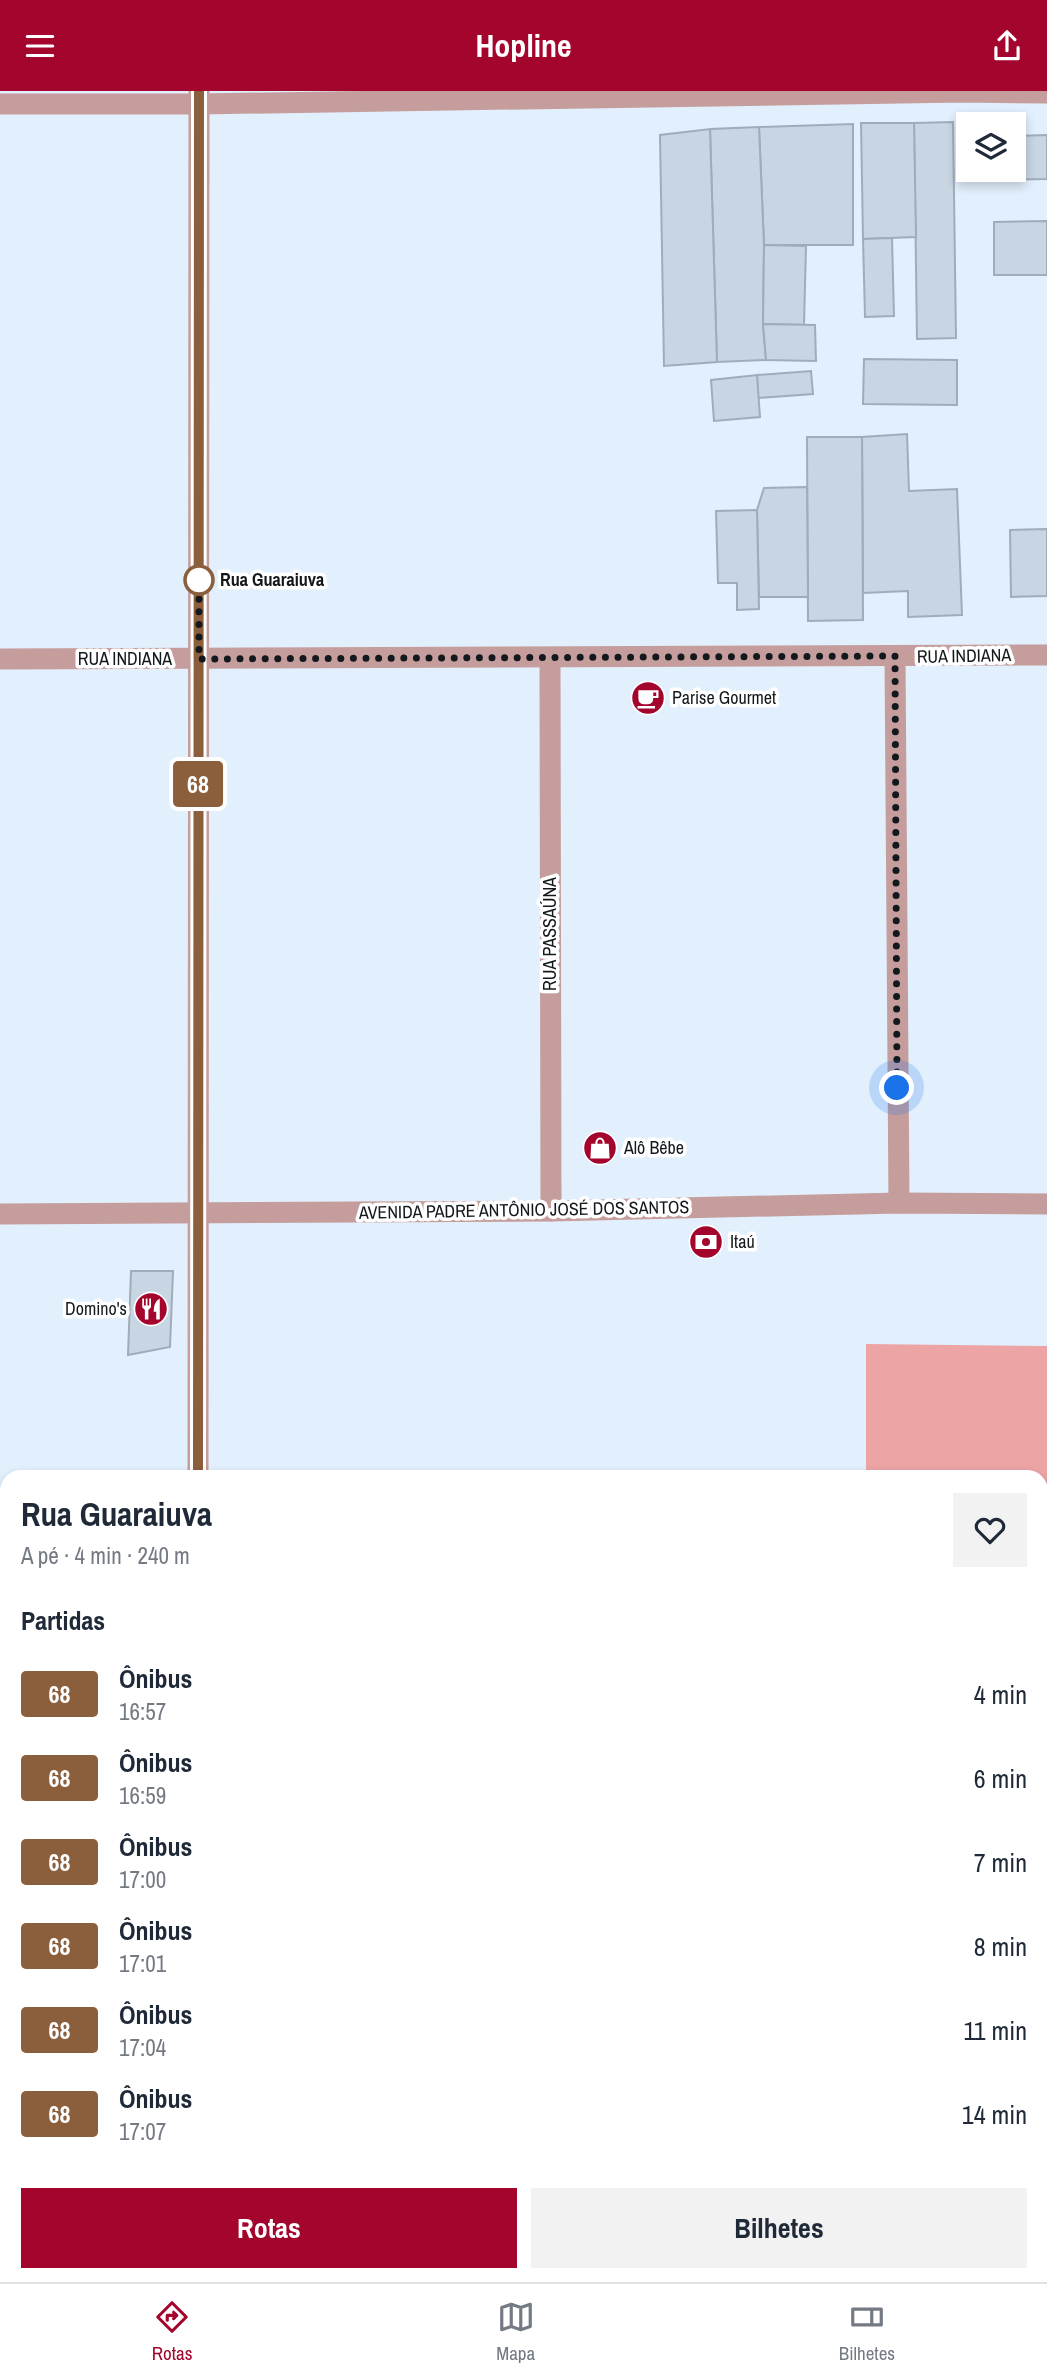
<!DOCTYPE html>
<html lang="pt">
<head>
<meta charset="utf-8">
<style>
	:root { --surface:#fff; --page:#f2f2f3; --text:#1f2937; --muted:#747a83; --line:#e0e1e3; --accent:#a3052c }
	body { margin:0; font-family:"Archivo Narrow",sans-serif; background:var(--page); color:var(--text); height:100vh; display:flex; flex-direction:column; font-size:26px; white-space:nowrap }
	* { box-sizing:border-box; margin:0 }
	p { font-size:23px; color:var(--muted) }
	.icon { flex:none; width:38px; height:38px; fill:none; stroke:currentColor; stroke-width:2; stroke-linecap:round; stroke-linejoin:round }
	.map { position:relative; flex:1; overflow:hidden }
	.drawer { position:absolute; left:0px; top:1379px; width:1048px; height:812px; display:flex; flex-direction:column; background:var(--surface); border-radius:21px 21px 0 0; box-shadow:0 4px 10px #0003 }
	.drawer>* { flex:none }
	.badge { padding:0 14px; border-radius:5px; font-size:24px; line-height:46px }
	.buttons { position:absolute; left:956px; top:21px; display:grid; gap:14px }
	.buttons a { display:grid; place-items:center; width:70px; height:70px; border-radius:0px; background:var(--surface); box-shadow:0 4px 10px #0003; font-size:35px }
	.you { position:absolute; width:35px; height:35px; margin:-18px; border:5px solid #fff; border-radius:50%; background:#1a73e8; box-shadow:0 0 0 10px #1a73e833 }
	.map>.badge { position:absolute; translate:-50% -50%; box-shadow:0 0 0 4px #fff }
	h2 { padding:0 21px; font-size:26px; line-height:63px }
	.round { display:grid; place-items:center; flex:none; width:74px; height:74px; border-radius:0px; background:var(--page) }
	.headline { display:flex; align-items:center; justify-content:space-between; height:119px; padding:0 21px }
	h1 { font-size:33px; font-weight:700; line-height:52px }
	.action { display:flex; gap:14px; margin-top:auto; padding:14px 21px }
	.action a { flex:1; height:80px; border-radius:0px; background:var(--accent); color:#fff; font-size:28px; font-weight:700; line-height:80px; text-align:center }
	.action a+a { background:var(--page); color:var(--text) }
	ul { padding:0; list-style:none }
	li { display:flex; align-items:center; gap:21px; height:84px; padding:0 21px }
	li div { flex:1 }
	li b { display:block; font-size:26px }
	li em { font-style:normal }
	li .badge { min-width:77px; font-weight:700; text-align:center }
	header { display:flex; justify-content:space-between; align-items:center; height:91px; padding:0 21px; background:var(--accent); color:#fff; font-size:32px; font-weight:700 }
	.dock { display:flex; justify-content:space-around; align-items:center; height:98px; border-top:2px solid var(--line); background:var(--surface); font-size:19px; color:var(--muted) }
	.dock a { display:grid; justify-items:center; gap:4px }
	.dock .current { color:var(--accent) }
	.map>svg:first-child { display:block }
	.green { fill:#eca4a5 }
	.building { fill:#c8d5e2; stroke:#a0acba; stroke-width:2 }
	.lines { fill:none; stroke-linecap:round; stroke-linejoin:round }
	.minor { stroke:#c59d9c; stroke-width:21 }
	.line-casing { stroke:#fff; stroke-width:16 }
	.line { stroke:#8b5e3c; stroke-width:10 }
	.walk { stroke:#13181c; stroke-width:7; stroke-dasharray:0 12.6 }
	.stop-dot { fill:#fff; stroke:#8b5e3c; stroke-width:3.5 }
	.labels { text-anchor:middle; stroke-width:7; stroke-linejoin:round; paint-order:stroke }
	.stop-label { font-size:18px; font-weight:bold; fill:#13181c; stroke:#fff; text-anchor:start }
	.street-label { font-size:18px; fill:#13181c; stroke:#fff }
	.poi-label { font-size:18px; fill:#13181c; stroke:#fff; text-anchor:start }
</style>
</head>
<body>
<header><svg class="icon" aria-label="menu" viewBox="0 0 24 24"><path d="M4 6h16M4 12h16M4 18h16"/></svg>Hopline<svg class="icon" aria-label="share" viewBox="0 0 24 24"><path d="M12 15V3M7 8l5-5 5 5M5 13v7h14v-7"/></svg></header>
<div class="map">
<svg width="1047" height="2191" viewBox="0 0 1047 2191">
	<rect width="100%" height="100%" fill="#e2effd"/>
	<polygon class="green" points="866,1253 1047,1255 1047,1648 1041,1648 1041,1386 866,1386"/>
	<g class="building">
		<polygon points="953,31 956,247 917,248 914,32"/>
		<polygon points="861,32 914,32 916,146 863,148"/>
		<polygon points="853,33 853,154 764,154 759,36"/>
		<polygon points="759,36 764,154 763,233 766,269 717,271 710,38"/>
		<polygon points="710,38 717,271 664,275 660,44"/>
		<polygon points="1047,44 1047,88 993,89 992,79 1013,79 1013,45"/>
		<polygon points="1047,130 1047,184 994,184 994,131"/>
		<polygon points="892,147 894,225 865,226 863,148"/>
		<polygon points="764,154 806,155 804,234 763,233"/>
		<polygon points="763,233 815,234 816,270 766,269"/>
		<polygon points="864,268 957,269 957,314 863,313"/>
		<polygon points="811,280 813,303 758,307 757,284"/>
		<polygon points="757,284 760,326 714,330 711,289"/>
		<polygon points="907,343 909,400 957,398 962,524 908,526 908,500 863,502 862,346"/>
		<polygon points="807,346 862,346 863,529 808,530"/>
		<polygon points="807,396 808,506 759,506 757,419 764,397"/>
		<polygon points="757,419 759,518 737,519 737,492 718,492 716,420"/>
		<polygon points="1047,438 1047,505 1011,506 1010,439"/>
		<polygon points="131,1180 173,1180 170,1256 128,1264"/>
	</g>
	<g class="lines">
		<g class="minor">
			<polyline points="0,13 199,13 963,1 1047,2"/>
			<polyline points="895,566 899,1112"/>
			<polyline points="550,567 551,1120"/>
			<polyline points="0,568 1047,564"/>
			<polyline points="0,1123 551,1120 899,1112 1047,1113"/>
			<polyline points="198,1386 199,0"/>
			<polyline points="0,1413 7,1412"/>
			<polyline points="1041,1670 1047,1670"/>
			<polyline points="0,1675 7,1675"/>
			<polyline points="199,2184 199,2191"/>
			<polyline points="463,2191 463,2184"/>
			<polyline points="724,2191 724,2184"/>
			<polyline points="984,2191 984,2184"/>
		</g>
	</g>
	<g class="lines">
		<g class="line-casing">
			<polyline id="line" points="198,1386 199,0"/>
		</g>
		<use href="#line" class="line"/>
		<polyline class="walk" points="199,489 199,486 199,568 895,565 897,997"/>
	</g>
	<defs>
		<g id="cafe-disc" transform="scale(1.75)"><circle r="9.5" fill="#a3052c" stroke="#fff"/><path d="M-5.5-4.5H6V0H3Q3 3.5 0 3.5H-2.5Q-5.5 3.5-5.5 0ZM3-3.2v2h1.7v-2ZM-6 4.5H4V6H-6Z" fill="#fff"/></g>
		<g id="shop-disc" transform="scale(1.75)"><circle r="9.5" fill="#a3052c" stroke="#fff"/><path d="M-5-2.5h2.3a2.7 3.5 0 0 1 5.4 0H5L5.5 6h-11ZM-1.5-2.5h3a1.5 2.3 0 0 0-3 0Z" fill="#fff"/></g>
		<g id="bank-disc" transform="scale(1.75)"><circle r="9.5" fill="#a3052c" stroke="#fff"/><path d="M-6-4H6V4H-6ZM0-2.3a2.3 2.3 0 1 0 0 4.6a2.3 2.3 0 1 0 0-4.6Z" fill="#fff"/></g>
		<g id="restaurant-disc" transform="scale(1.75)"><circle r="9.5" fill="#a3052c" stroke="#fff"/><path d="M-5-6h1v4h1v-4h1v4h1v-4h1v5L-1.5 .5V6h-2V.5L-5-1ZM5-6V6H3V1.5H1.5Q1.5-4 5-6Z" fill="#fff"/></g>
	</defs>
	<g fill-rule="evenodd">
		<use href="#cafe-disc" x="648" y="607"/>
		<use href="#shop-disc" x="600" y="1057"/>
		<use href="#bank-disc" x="706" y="1151"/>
		<use href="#restaurant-disc" x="151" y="1218"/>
	</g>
	<circle class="stop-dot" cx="199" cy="489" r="14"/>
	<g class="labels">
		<g class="stop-label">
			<text x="220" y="495">Rua Guaraiuva</text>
		</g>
		<g class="street-label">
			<text transform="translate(964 565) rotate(-1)" y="6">RUA INDIANA</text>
			<text x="125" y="574">RUA INDIANA</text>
			<text transform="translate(550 843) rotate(-90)" y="6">RUA PASSAÚNA</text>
			<text transform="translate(524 1119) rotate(-1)" y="6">AVENIDA PADRE ANTÔNIO JOSÉ DOS SANTOS</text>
		</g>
		<g class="poi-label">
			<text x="672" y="613">Parise Gourmet</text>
			<text x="624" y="1063">Alô Bêbe</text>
			<text x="730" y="1157">Itaú</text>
			<text x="127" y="1224" text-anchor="end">Domino's</text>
		</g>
	</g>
</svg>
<div class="buttons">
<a><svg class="icon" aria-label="layers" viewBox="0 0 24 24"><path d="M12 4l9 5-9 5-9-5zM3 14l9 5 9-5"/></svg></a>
</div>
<div class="you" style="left:897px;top:997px"></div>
<b class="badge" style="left:198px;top:693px;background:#8b5e3c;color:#fff">68</b>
<section class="drawer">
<div class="headline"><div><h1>Rua Guaraiuva</h1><p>A pé · 4 min · 240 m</p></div><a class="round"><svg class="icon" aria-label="heart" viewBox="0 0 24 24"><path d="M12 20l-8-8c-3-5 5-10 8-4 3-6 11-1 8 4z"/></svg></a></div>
<h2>Partidas</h2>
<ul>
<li><span class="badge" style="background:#8b5e3c;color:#fff">68</span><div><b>Ônibus</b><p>16:57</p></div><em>4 min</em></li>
<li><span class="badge" style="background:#8b5e3c;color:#fff">68</span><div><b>Ônibus</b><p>16:59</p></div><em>6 min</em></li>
<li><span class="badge" style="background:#8b5e3c;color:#fff">68</span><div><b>Ônibus</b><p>17:00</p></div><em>7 min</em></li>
<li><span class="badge" style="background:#8b5e3c;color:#fff">68</span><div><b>Ônibus</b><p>17:01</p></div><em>8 min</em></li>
<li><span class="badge" style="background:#8b5e3c;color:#fff">68</span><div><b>Ônibus</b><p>17:04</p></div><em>11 min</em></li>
<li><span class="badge" style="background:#8b5e3c;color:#fff">68</span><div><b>Ônibus</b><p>17:07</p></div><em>14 min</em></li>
</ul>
<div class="action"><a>Rotas</a><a>Bilhetes</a></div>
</section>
</div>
<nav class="dock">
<a class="current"><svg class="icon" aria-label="directions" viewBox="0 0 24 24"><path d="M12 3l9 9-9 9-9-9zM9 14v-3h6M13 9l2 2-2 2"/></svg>Rotas</a>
<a><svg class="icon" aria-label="map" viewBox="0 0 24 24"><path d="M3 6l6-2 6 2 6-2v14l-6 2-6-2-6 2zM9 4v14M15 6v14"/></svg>Mapa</a>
<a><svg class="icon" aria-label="tickets" viewBox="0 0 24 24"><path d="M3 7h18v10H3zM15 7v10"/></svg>Bilhetes</a>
</nav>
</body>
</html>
